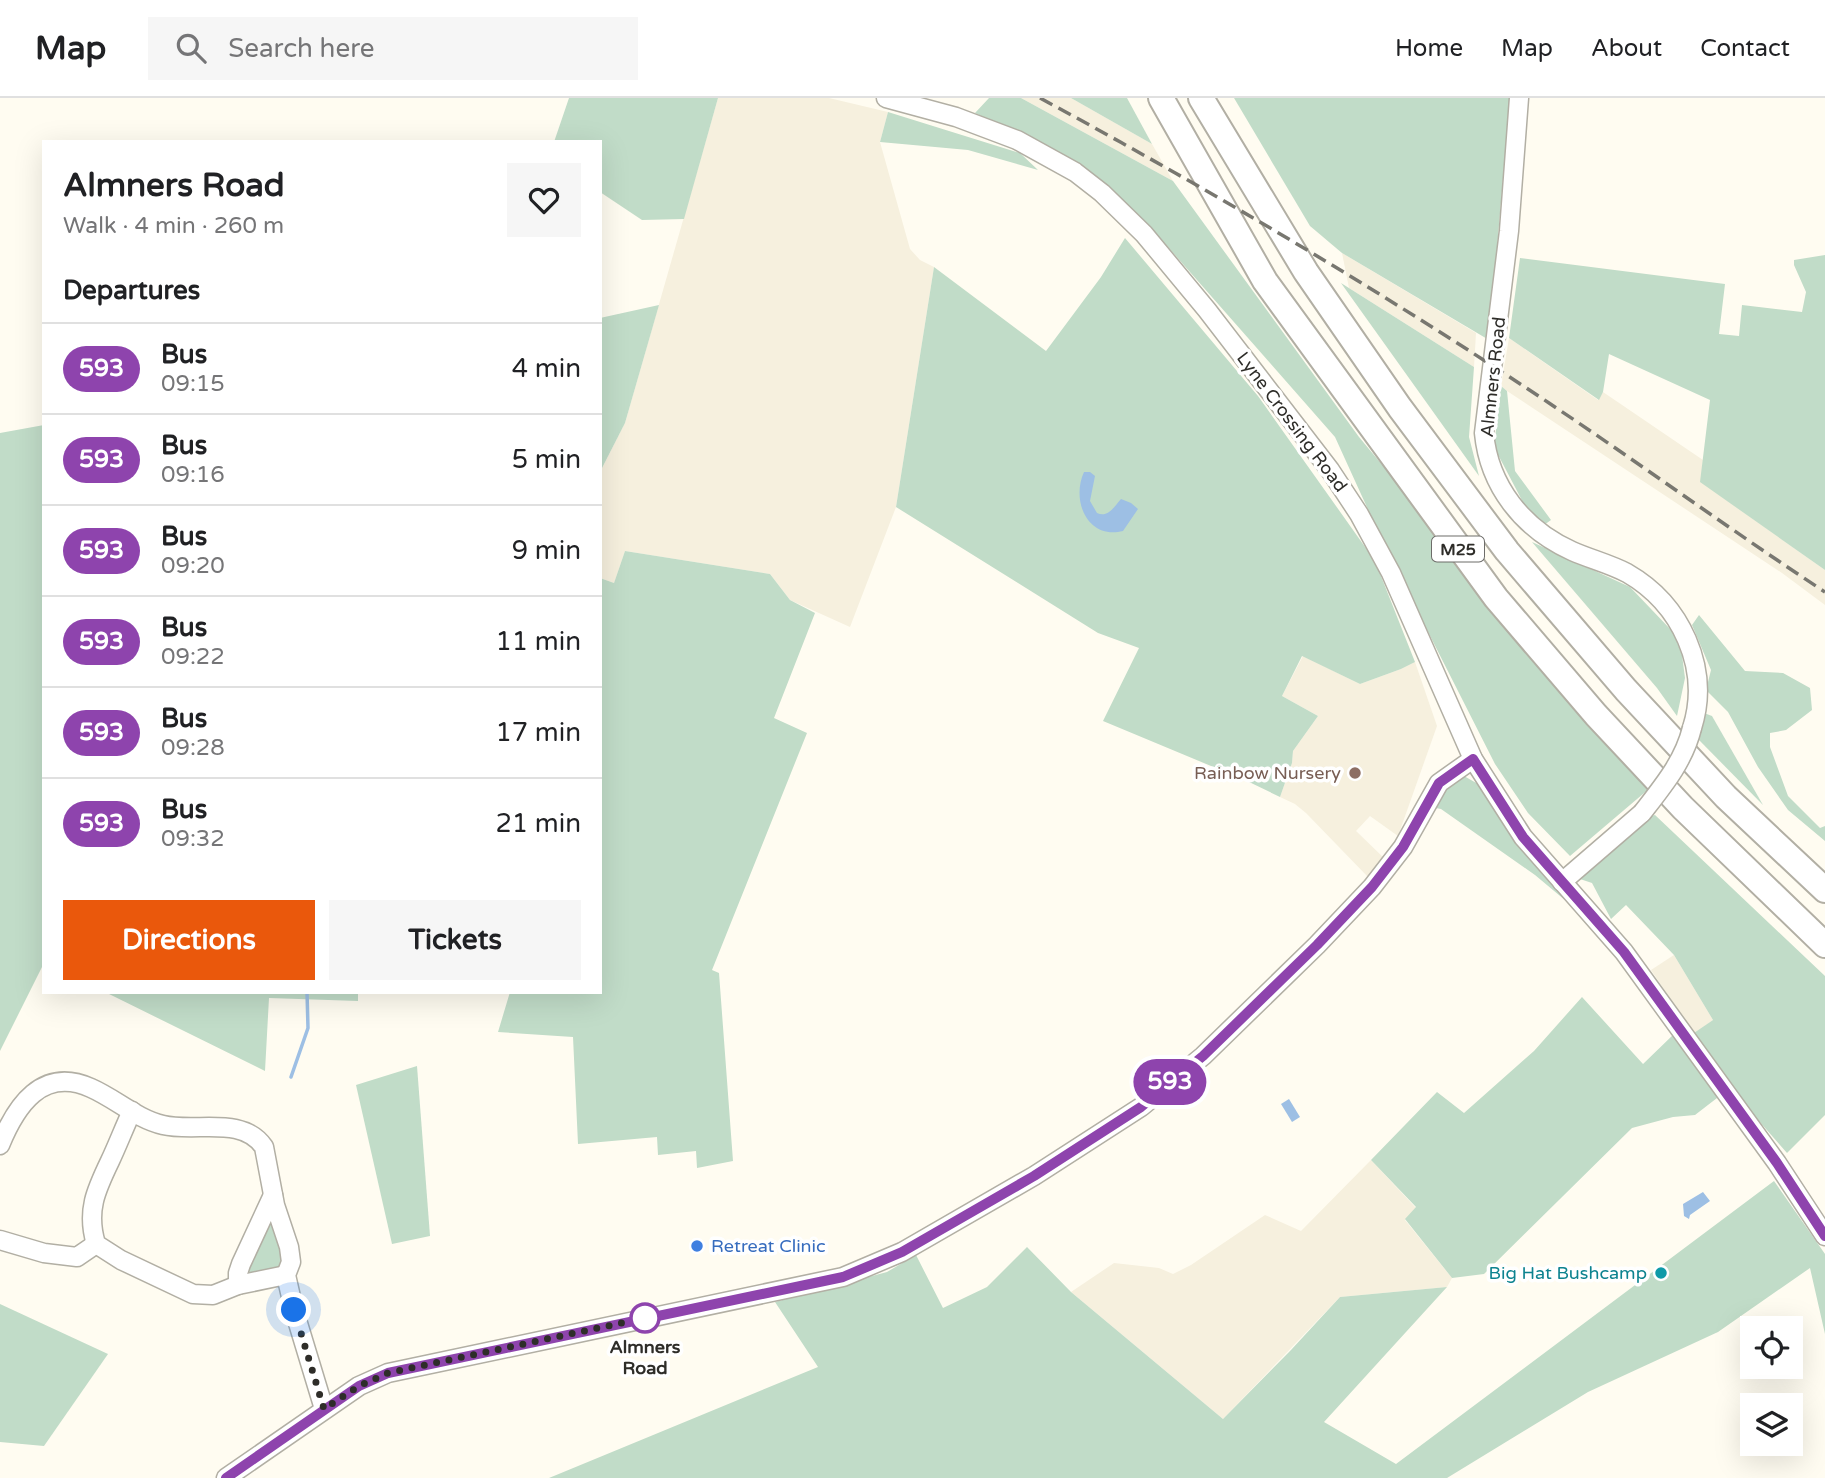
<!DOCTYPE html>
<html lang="en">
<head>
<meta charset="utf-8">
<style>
	:root { --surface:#fff; --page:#f6f6f6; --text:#202124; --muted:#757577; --line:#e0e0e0; --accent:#ea580c }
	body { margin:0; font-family:"Varela Round",sans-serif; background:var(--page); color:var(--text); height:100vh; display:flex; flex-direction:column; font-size:26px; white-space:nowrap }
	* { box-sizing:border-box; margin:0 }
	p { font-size:23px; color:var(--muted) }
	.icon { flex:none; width:38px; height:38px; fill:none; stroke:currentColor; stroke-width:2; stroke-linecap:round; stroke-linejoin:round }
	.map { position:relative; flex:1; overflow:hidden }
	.drawer { position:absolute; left:42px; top:42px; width:560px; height:854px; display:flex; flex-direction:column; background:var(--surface); border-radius:0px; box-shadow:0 7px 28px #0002 }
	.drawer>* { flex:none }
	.badge { padding:0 14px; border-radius:23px; font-size:24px; line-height:46px }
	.tools { position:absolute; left:1740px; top:1218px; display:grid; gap:14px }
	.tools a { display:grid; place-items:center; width:63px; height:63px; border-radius:0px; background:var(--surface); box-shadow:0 7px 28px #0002; font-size:35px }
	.you { position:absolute; width:35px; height:35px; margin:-18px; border:5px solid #fff; border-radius:50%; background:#1a73e8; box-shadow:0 0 0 10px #1a73e833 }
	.map>.badge { position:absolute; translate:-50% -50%; box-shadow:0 0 0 4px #fff }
	h2 { padding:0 21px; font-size:26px; line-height:63px }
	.round { display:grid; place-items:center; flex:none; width:74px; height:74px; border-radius:0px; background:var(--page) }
	.summary { display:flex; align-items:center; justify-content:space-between; height:119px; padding:0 21px }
	h1 { font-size:33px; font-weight:700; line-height:52px }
	.button { display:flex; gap:14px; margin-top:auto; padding:14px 21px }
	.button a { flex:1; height:80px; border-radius:0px; background:var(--accent); color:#fff; font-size:28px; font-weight:700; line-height:80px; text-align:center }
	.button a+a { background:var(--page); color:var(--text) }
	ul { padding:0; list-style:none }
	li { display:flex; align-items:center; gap:21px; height:91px; padding:0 21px; border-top:2px solid var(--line) }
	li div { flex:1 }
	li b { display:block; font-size:26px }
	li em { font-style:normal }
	li .badge { min-width:77px; font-weight:700; text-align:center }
	header { display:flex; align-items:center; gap:42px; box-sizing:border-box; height:98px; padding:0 35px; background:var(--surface); border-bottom:2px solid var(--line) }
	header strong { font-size:33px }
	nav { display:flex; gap:38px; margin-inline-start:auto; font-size:24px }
	.search { width:490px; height:63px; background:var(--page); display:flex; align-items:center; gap:18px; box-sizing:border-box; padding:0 24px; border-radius:0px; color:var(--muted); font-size:26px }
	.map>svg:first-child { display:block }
	.built { fill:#f6f0de }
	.green { fill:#c1dcc8 }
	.water { fill:#9dbfe4 }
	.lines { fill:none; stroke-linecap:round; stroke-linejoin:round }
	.stream { stroke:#9dbfe4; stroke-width:3.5 }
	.minor-casing { stroke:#b2afa4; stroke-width:21 }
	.highway-casing { stroke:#b2afa4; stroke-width:28 }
	.minor { stroke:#fff; stroke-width:18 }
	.highway { stroke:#fff; stroke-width:24 }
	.rail { stroke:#787770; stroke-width:3.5; stroke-dasharray:14 7; stroke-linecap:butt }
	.minor-bridge-casing { stroke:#b2afa4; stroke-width:21; stroke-linecap:butt }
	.minor-bridge { stroke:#fff; stroke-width:18 }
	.line-casing { stroke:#fff; stroke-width:16 }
	.line { stroke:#8e44ad; stroke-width:10 }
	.walk { stroke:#2e2d29; stroke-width:7; stroke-dasharray:0 12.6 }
	.education-dot { fill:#8d6e63; stroke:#fff; stroke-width:2.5 }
	.shop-dot { fill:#3f7fe0; stroke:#fff; stroke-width:2.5 }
	.culture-dot { fill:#0f9aa8; stroke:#fff; stroke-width:2.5 }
	.stop-dot { fill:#fff; stroke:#8e44ad; stroke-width:3.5 }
	.labels { text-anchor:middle; stroke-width:7; stroke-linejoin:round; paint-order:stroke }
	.shield { fill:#fff; stroke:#6d6c69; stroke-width:2 }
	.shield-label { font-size:16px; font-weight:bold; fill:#2e2d29 }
	.street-label { font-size:18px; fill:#2e2d29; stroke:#fff }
	.education-label { font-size:18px; fill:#785e54; stroke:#fff; text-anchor:end }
	.shop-label { font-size:18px; fill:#366cbe; stroke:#fff; text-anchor:start }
	.culture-label { font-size:18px; fill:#0d838f; stroke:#fff; text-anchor:end }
	.stop-label { font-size:18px; font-weight:bold; fill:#2e2d29; stroke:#fff }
</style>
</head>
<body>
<header>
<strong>Map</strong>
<div class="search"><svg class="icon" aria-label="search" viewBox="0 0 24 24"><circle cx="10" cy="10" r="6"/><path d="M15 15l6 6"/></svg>Search here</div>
<nav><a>Home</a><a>Map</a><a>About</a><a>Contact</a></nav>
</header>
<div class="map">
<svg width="1825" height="1380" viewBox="0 0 1825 1380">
	<rect width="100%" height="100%" fill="#fffcf1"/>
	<g class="built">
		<polygon points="718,0 829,0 888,14 880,44 910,151 920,162 934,169 896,409 850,529 790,502 770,476 625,453 614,485 600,480 600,374 625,325"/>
		<polygon points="1021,0 1071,0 1152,46 1173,83"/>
		<polygon points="1342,155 1476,235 1474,269 1349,190"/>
		<polygon points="1509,240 1598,302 1603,294 1703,362 1701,384 1825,472 1825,507 1782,475 1507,293 1501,288"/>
		<polygon points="1303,558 1360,586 1401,571 1415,564 1437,628 1398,738 1370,718 1356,733 1386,762 1369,780 1306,715 1295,706 1280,699 1292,665 1293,653 1318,618 1282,598"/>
		<polygon points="1674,857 1713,922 1694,936 1651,872"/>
		<polygon points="1371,1062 1416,1110 1405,1122 1452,1180 1447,1189 1340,1199 1223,1321 1071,1194 1114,1165 1159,1170 1173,1176 1191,1167 1265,1117 1301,1133"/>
	</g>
	<g class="green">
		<polygon points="569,0 718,0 684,121 642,122 600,94 600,44 554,44"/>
		<polygon points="989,0 1021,0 1173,83 1359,339 1650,690 1570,758 1528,715 1495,666 1386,451 1335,339 1160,140 1068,60 975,15"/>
		<polygon points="1071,0 1127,0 1152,46"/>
		<polygon points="1234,0 1510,0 1489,242 1342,155 1310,128"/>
		<polygon points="888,14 1020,55 1038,72 968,52 880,44"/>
		<polygon points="1125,140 1258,298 1375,463 1415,564 1401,571 1360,586 1302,558 1282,598 1318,618 1293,653 1292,665 1280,699 1247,683 1103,623 1139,550 1098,535 896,409 934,169 1046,253 1101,179"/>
		<polygon points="1825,157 1825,472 1700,384 1710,302 1609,256 1603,294 1599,302 1509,240 1520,160 1725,186 1719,236 1739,238 1742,207 1802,214 1806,194 1794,167 1794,162"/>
		<polygon points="1341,185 1474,269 1469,339 1479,378"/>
		<polygon points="659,207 625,325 600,374 600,220"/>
		<polygon points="1501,288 1507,293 1515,373 1551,422 1544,427 1526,410 1494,349"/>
		<polygon points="44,327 44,865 0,953 0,335"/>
		<polygon points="1532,444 1630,489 1673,534 1682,557 1685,580 1677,618 1657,590"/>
		<polygon points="625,453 770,476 790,502 815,515 774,620 807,635 712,872 719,875 733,1063 697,1070 696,1053 658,1057 657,1039 578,1046 573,939 498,934 510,894 600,894 600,480 614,485"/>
		<polygon points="1699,517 1745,573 1783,575 1810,590 1812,612 1786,632 1770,635 1770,649 1788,698 1820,730 1825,728 1825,743 1788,712 1758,669 1728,614 1706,592 1711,572 1692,527"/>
		<polygon points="1704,615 1712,618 1763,707 1699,642"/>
		<polygon points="1464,678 1478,686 1512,733 1578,813 1535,777 1441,711 1430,709 1440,693"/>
		<polygon points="1655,717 1825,878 1825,1017 1787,1055 1730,990 1695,1017 1673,1019 1632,1030 1484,1176 1452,1180 1405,1121 1416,1109 1371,1062 1437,994 1464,1015 1534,953 1582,899 1643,966 1674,936 1694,935 1713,922 1674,857 1626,807 1611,821 1592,785 1577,780 1648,719"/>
		<polygon points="105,894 358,894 358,903 269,900 265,973"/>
		<polygon points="417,968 430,1138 392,1146 356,987"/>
		<polygon points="1774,1083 1825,1156 1825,1236 1810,1170 1718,1234 1588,1294 1447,1380 549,1380 818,1269 775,1204 887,1174 916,1157 943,1210 987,1189 1027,1149 1071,1194 1223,1321 1291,1252 1340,1199 1447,1189 1324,1324 1396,1366"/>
		<polygon points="274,1113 285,1168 246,1177 244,1171"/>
		<polygon points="0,1206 108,1256 44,1348 0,1344"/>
	</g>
	<g class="water">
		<path d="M 1084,374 L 1090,374 L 1095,378 L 1090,403 L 1097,415 C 1108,420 1114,409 1121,401 L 1131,405 L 1138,411 L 1123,433 C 1087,442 1071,402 1084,374 Z"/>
		<polygon points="1289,1001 1300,1019 1292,1024 1281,1006"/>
		<polygon points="1703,1094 1710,1103 1690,1117 1689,1121 1684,1118 1683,1106"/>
	</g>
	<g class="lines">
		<polyline class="stream" points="291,979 308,930 307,894"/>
		<g class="minor-casing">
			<g id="minor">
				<polyline points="886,0 956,19 1017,42 1075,74 1102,95 1144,136 1207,212 1330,372 1359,416 1391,475 1473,661 1523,739 1624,854 1777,1065 1825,1138"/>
				<path d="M 1519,0 L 1509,133 L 1484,335 C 1489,388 1523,431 1572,453 C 1590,461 1610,466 1627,475 C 1681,506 1711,570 1692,630"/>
				<polyline points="1562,784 1642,715"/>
				<path d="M 132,1013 C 124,1030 118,1046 110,1063 C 96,1092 86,1113 96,1146 L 121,1162 L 193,1196 L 213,1197 L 238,1187 L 286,1177"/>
				<path d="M 0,1047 C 16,1008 42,968 91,990 C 116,1001 137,1021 163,1027 C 196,1035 242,1017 264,1049 L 275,1107 L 289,1149 L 291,1164 L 286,1177 L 294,1212 L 324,1311"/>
				<polyline points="0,1142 44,1155 77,1159 96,1146"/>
				<polyline points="238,1187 238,1175 241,1166 273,1097"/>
				<polyline points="226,1380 359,1288 388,1275 843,1179 902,1154 1034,1078 1141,1009 1203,958 1317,847 1372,789 1403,749 1439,685 1473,661"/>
			</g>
		</g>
		<g class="highway-casing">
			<g id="highway">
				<polyline points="1161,0 1265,183 1496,500 1596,617 1683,710 1825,847"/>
				<polyline points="1201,0 1306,174 1400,310 1507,453 1626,592 1726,699 1825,792"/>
			</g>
		</g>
		<use href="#minor" class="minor"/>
		<use href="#highway" class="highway"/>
		<path class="rail" d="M 1040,0 C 1214,94 1384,195 1549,305 C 1642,367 1732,433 1825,494"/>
		<g class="minor-bridge-casing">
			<path id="minor-bridge" d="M 1642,715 C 1663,688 1684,663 1692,630"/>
		</g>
		<use href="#minor-bridge" class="minor-bridge"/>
	</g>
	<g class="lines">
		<g class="line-casing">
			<polyline id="line" points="226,1380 359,1288 388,1275 843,1179 902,1154 1034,1078 1141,1009 1203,958 1317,847 1372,789 1403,749 1439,685 1473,661 1523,739 1624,854 1777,1065 1825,1138"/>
		</g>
		<use href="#line" class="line"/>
		<polyline class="walk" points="294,1212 324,1311 359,1288 388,1275 645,1220"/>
	</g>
	<circle class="education-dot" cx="1355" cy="675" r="7"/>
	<circle class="shop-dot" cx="697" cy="1148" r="7"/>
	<circle class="culture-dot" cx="1661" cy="1175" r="7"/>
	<circle class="stop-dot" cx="645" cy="1220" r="14"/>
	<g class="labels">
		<rect class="shield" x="1432" y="438.5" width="52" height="25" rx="5"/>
		<g class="shield-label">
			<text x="1458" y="457">M25</text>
		</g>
		<g class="street-label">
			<text transform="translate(1493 279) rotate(-84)" y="6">Almners Road</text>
			<text transform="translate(1292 324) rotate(53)" y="6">Lyne Crossing Road</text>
		</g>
		<g class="education-label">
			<text x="1341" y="681">Rainbow Nursery</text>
		</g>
		<g class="shop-label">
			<text x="711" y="1154">Retreat Clinic</text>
		</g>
		<g class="culture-label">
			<text x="1647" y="1181">Big Hat Bushcamp</text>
		</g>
		<g class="stop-label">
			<text x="645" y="1255">Almners<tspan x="645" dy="21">Road</tspan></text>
		</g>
	</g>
</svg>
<div class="tools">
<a><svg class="icon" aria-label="locate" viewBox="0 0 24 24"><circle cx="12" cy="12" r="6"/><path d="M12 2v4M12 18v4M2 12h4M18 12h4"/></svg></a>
<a><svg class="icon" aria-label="layers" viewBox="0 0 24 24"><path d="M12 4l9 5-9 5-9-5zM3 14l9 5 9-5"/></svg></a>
</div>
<div class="you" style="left:294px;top:1212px"></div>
<b class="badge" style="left:1170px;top:984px;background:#8e44ad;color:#fff">593</b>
<section class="drawer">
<div class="summary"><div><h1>Almners Road</h1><p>Walk · 4 min · 260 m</p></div><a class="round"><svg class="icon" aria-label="heart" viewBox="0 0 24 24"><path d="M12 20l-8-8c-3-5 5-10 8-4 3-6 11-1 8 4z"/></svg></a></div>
<h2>Departures</h2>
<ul>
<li><span class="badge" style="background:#8e44ad;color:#fff">593</span><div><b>Bus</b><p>09:15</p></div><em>4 min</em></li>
<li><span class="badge" style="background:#8e44ad;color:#fff">593</span><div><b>Bus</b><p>09:16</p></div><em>5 min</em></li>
<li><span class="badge" style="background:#8e44ad;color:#fff">593</span><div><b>Bus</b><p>09:20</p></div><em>9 min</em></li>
<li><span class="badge" style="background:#8e44ad;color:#fff">593</span><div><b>Bus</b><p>09:22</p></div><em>11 min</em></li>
<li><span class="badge" style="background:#8e44ad;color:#fff">593</span><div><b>Bus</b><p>09:28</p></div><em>17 min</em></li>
<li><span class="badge" style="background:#8e44ad;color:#fff">593</span><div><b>Bus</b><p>09:32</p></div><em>21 min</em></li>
</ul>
<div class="button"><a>Directions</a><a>Tickets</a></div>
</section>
</div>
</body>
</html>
